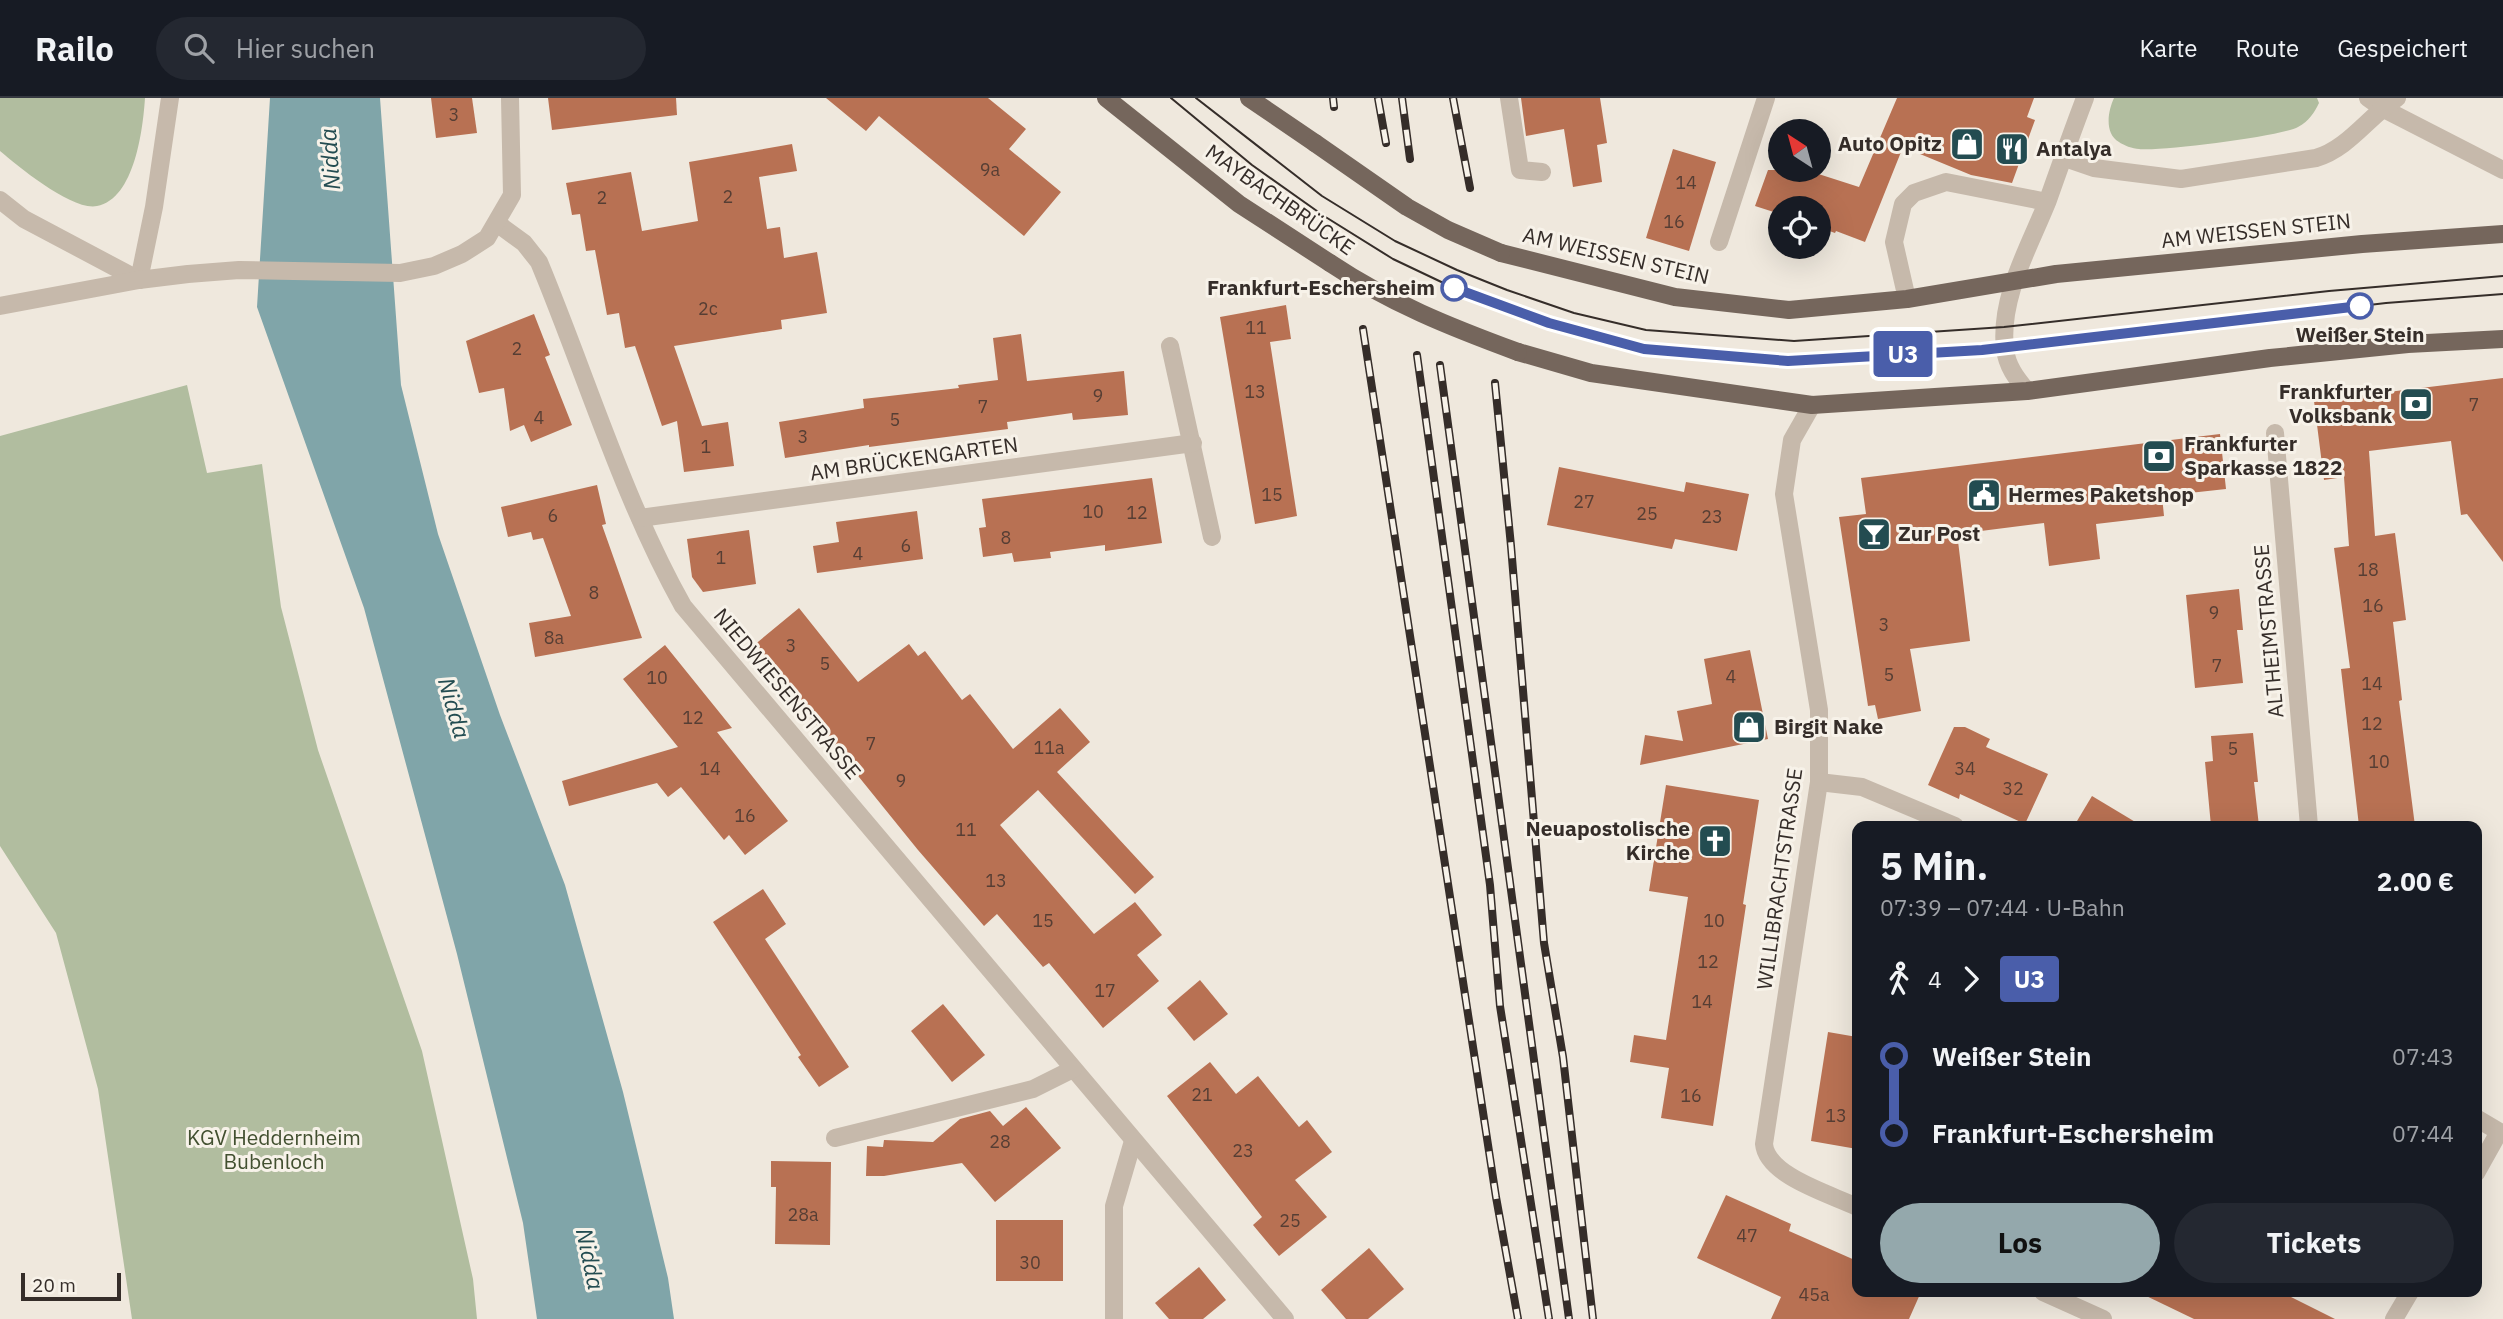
<!DOCTYPE html>
<html lang="de">
<head>
<meta charset="utf-8">
<style>
	:root { --surface:#171b24; --page:#242831; --text:#f1f3f6; --muted:#9ea1a6; --line:#363941; --accent:#94a8ac }
	body { margin:0; font-family:"IBM Plex Sans",sans-serif; background:var(--page); color:var(--text); height:100vh; display:flex; flex-direction:column; font-size:26px; white-space:nowrap }
	* { box-sizing:border-box; margin:0 }
	p { font-size:23px; color:var(--muted) }
	.icon { flex:none; width:38px; height:38px; fill:none; stroke:currentColor; stroke-width:2; stroke-linecap:round; stroke-linejoin:round }
	.map { position:relative; flex:1; overflow:hidden }
	.panel { position:absolute; left:1852px; top:723px; width:630px; height:476px; display:flex; flex-direction:column; background:var(--surface); border-radius:14px; box-shadow:0 7px 28px #0002 }
	.panel>* { flex:none }
	.badge { padding:0 14px; border-radius:5px; font-size:24px; line-height:46px }
	.needle { width:46px; rotate:324deg }
	.buttons { position:absolute; left:1768px; top:21px; display:grid; gap:14px }
	.buttons a { display:grid; place-items:center; width:63px; height:63px; border-radius:50%; background:var(--surface); box-shadow:0 7px 28px #0002; font-size:35px }
	.scale { position:absolute; left:21px; bottom:18px; width:100px; box-sizing:border-box; padding-left:7px; border:4px solid #352d29; border-top:0; font-size:19px; line-height:24px; white-space:nowrap; color:#352d29; -webkit-text-stroke:5px #f7f2e9; paint-order:stroke }
	.map>.badge { position:absolute; translate:-50% -50%; box-shadow:0 0 0 4px #fff }
	.legs { display:flex; align-items:center; gap:10px; height:77px; padding:0 28px; font-size:23px }
	.legs p { margin-inline-start:auto }
	.summary { display:flex; align-items:center; justify-content:space-between; height:119px; padding:0 28px }
	h1 { font-size:38px; font-weight:700; line-height:52px }
	.action { display:flex; gap:14px; margin-top:auto; padding:14px 28px }
	.action a { flex:1; height:80px; border-radius:42px; background:var(--accent); color:#111; font-size:28px; font-weight:700; line-height:80px; text-align:center }
	.action a+a { background:var(--page); color:var(--text) }
	ul { padding:0 28px; list-style:none }
	li { display:flex; align-items:center; gap:24px; height:77px; font-size:26px }
	li i { display:grid; place-items:center; width:10px; height:100%; margin:0 9px; background:currentColor }
	li i::after { content:''; width:18px; height:18px; margin:-9px; border:5px solid; border-radius:50%; background:var(--surface) }
	li p { margin-inline-start:auto }
	li:first-child i { background:linear-gradient(#0000 50%,currentColor 0) }
	li:last-child i { background:linear-gradient(currentColor 50%,#0000 0) }
	header { display:flex; align-items:center; gap:42px; box-sizing:border-box; height:98px; padding:0 35px; background:var(--surface); border-bottom:2px solid var(--line) }
	header strong { font-size:33px }
	nav { display:flex; gap:38px; margin-inline-start:auto; font-size:24px }
	.search { width:490px; height:63px; background:var(--page); display:flex; align-items:center; gap:18px; box-sizing:border-box; padding:0 24px; border-radius:38px; color:var(--muted); font-size:26px }
	.map>svg:first-child { display:block }
	.green { fill:#b1bd9f }
	.water { fill:#80a5a9 }
	.building { fill:#b87153 }
	.lines { fill:none; stroke-linecap:round; stroke-linejoin:round }
	.minor { stroke:#c6b9ab; stroke-width:18 }
	.major { stroke:#75665c; stroke-width:18 }
	.tram { stroke:#352d29; stroke-width:2 }
	.rail-casing { stroke:#352d29; stroke-width:8 }
	.rail { stroke:#f7f2e9; stroke-width:5; stroke-dasharray:16; stroke-linecap:butt }
	.major-bridge { stroke:#75665c; stroke-width:18 }
	.line-1-casing { stroke:#fff; stroke-width:16 }
	.line-1 { stroke:#4a5eaa; stroke-width:10 }
	.stop-1-dot { fill:#fff; stroke:#4a5eaa; stroke-width:3.5 }
	.labels { text-anchor:middle; stroke-width:6; stroke-linejoin:round; paint-order:stroke }
	.number-label { font-size:18px; fill:#563e34 }
	.poi-label { font-size:21px; font-weight:bold; fill:#352d29; stroke:#f7f2e9; text-anchor:start }
	.street-label { font-size:21px; fill:#352d29; stroke:#f7f2e9 }
	.stop-label { font-size:21px; font-weight:bold; fill:#352d29; stroke:#f7f2e9; text-anchor:end }
	.park-label { font-size:21px; fill:#425030; stroke:#f7f2e9 }
	.water-label { font-size:23px; font-style:italic; fill:#234c51; stroke:#f7f2e9 }
</style>
</head>
<body>
<header>
<strong>Railo</strong>
<div class="search"><svg class="icon" aria-label="search" viewBox="0 0 24 24"><circle cx="10" cy="10" r="6"/><path d="M15 15l6 6"/></svg>Hier suchen</div>
<nav><a>Karte</a><a>Route</a><a>Gespeichert</a></nav>
</header>
<div class="map">
<svg width="2503" height="1221" viewBox="0 0 2503 1221">
	<rect width="100%" height="100%" fill="#efe8dd"/>
	<g class="green">
		<path d="M 0,0 L 145,0 C 143,30 135,101 97,108 C 72,113 19,69 0,53 Z"/>
		<path d="M 2114,0 L 2317,0 L 2319,5 C 2314,15 2309,23 2298,29 C 2283,38 2159,54 2139,51 C 2133,51 2123,47 2119,44 C 2104,35 2108,13 2114,0 Z"/>
		<polygon points="187,287 207,375 262,366 281,509 318,652 422,953 473,1181 477,1221 132,1221 98,991 56,835 0,748 0,338"/>
	</g>
	<polygon class="water" points="270,0 380,0 401,287 438,436 500,617 565,787 623,994 668,1180 674,1221 537,1221 523,1125 457,856 364,510 257,209"/>
	<g class="building">
		<polygon points="431,0 472,0 477,35 436,40"/>
		<polygon points="548,0 676,0 677,17 552,32"/>
		<polygon points="826,0 988,0 1026,31 1009,51 1061,94 1024,138 879,18 866,33"/>
		<polygon points="1521,0 1600,0 1607,45 1597,47 1602,84 1573,89 1564,31 1526,38"/>
		<polygon points="1897,0 2034,0 2027,19 2035,22 2012,85 1971,77 1903,49 1865,144 1836,133 1835,135 1818,129 1818,110 1780,110 1780,116 1755,108 1768,72 1806,72 1859,89"/>
		<polygon points="792,46 797,73 759,79 767,131 780,129 784,160 817,154 827,215 781,222 782,231 674,248 702,328 728,324 734,368 684,374 677,323 662,328 635,248 625,250 619,215 607,217 595,152 586,153 580,116 572,117 566,85 631,74 642,133 698,123 689,64"/>
		<polygon points="1673,51 1716,64 1689,153 1646,140"/>
		<polygon points="1286,207 1291,241 1270,244 1297,418 1255,426 1220,219"/>
		<polygon points="534,216 550,257 545,259 572,327 531,344 524,327 510,333 504,290 479,295 466,243"/>
		<polygon points="1021,236 1027,283 1124,273 1128,317 1073,322 1072,315 1007,324 1008,331 869,349 869,347 785,360 779,324 864,310 863,301 959,290 958,287 998,282 993,240"/>
		<polygon points="2503,280 2503,464 2467,416 2461,417 2451,343 2369,353 2375,438 2395,435 2406,522 2393,524 2402,602 2399,603 2415,728 2359,728 2341,571 2350,570 2334,450 2349,448 2344,379 2324,382 2314,303"/>
		<polygon points="2220,336 2226,391 2162,398 2164,418 2096,426 2100,461 2049,468 2044,425 1973,434 1974,441 1958,443 1970,543 1910,551 1921,613 1878,621 1875,607 1868,608 1839,419 1866,416 1861,380"/>
		<polygon points="1559,369 1684,394 1686,384 1749,396 1737,453 1675,441 1672,451 1547,427"/>
		<polygon points="1152,380 1162,445 1105,453 1105,447 1050,454 1051,460 1014,464 1012,455 983,459 979,430 986,429 982,401"/>
		<polygon points="597,387 606,426 602,427 642,540 535,559 529,525 571,518 543,440 533,442 531,434 508,439 501,409"/>
		<polygon points="917,413 923,461 817,475 813,448 839,444 836,424"/>
		<polygon points="749,432 756,486 703,494 692,479 687,441"/>
		<polygon points="2239,491 2243,532 2237,532 2243,585 2195,590 2186,497"/>
		<polygon points="799,510 858,584 909,546 918,558 925,553 962,602 970,596 1013,651 1060,610 1090,644 1057,674 1154,779 1135,796 1038,692 1000,727 1094,836 1135,804 1162,837 1137,857 1159,883 1103,930 1049,865 1043,869 997,816 984,828 918,752 753,548"/>
		<polygon points="665,547 732,630 717,634 788,723 745,757 729,737 724,742 681,689 668,699 657,685 569,708 562,683 678,649 623,581"/>
		<polygon points="1750,552 1768,641 1640,667 1645,637 1683,643 1677,613 1712,606 1704,561"/>
		<polygon points="1954,629 1965,629 1990,641 1986,649 2048,676 2025,726 1960,696 1959,701 1928,687"/>
		<polygon points="2253,635 2258,684 2254,684 2259,728 2211,728 2205,664 2213,663 2211,638"/>
		<polygon points="1666,687 1759,702 1743,806 1746,807 1713,1028 1661,1020 1669,970 1630,964 1634,937 1666,942 1688,799 1649,793"/>
		<polygon points="2092,698 2142,728 2074,728"/>
		<polygon points="763,791 786,826 765,841 849,969 819,989 798,959 801,957 713,824"/>
		<polygon points="1200,882 1228,916 1194,943 1167,910"/>
		<polygon points="943,906 985,957 952,984 911,933"/>
		<polygon points="1828,934 1857,939 1857,1051 1811,1043"/>
		<polygon points="1210,964 1236,996 1258,978 1299,1029 1307,1022 1332,1054 1295,1082 1327,1119 1279,1158 1253,1127 1262,1119 1167,998"/>
		<polygon points="1026,1009 1061,1050 995,1104 962,1065 884,1078 866,1078 867,1048 883,1049 884,1042 933,1044 960,1021 990,1013 1003,1028"/>
		<polygon points="771,1063 831,1064 830,1147 775,1146 776,1089 771,1089"/>
		<polygon points="1726,1097 1791,1126 1789,1133 1857,1163 1857,1194 1921,1194 1909,1221 1771,1221 1781,1199 1697,1160"/>
		<rect x="996" y="1122" width="67" height="61"/>
		<polygon points="1369,1150 1404,1191 1368,1221 1346,1221 1321,1192"/>
		<polygon points="1199,1169 1226,1202 1203,1221 1169,1221 1155,1205"/>
		<polygon points="2138,1194 2281,1194 2335,1221 2194,1221"/>
	</g>
	<g class="lines">
		<g class="minor">
			<polyline points="1509,0 1520,72 1542,74"/>
			<polyline points="2368,0 2382,10 2503,72"/>
			<path d="M 2062,59 L 2094,70 L 2181,81 L 2316,60 C 2348,51 2369,18 2397,0"/>
			<polyline points="0,102 24,121 139,182"/>
			<path d="M 498,126 L 524,145 L 539,164 C 586,277 623,401 683,508 L 1285,1221"/>
			<polyline points="1719,144 1766,0"/>
			<polyline points="139,182 154,109 170,0"/>
			<polyline points="1907,201 1894,144 1903,106 1914,95 1946,84 2047,104"/>
			<polyline points="0,208 139,182 188,176 239,172 400,175 434,168 462,156 487,140 512,97 510,0"/>
			<polyline points="1170,248 1212,439"/>
			<path d="M 2027,293 C 2016,280 2007,268 2005,251 C 1999,199 2030,148 2048,102 C 2060,68 2072,34 2085,0"/>
			<path d="M 1812,307 L 1792,342 L 1784,396 L 1819,612 L 1819,684 L 1764,1046 C 1767,1078 1830,1096 1857,1109"/>
			<polyline points="2275,335 2309,728"/>
			<polyline points="640,420 1193,345"/>
			<polyline points="1819,684 1862,689 1955,728"/>
			<polyline points="2476,1020 2503,1036"/>
			<polyline points="835,1040 1033,991 1073,971"/>
			<polyline points="2476,1075 2499,1034"/>
			<polyline points="2043,1194 2103,1221"/>
			<polyline points="1114,1221 1114,1108 1133,1043"/>
			<polyline points="2394,1221 2410,1194"/>
		</g>
		<g class="major">
			<polyline points="1106,0 1239,106 1330,165"/>
			<polyline points="1249,0 1315,45"/>
			<polyline points="1501,155 1675,199 1789,212 1907,201 2056,176 2362,146 2503,136"/>
			<polyline points="1518,254 1591,275 1812,307 2027,293 2270,260 2408,246 2503,241"/>
		</g>
		<g class="tram">
			<polyline points="1171,0 1252,67 1324,118 1393,161 1454,190 1510,212 1568,231 1644,251 1788,263 1982,252 2386,205 2503,196"/>
			<polyline points="1196,0 1322,98 1395,143 1457,172 1507,192 1574,215 1646,232 1794,243 2004,229 2329,193 2503,178"/>
		</g>
		<g class="rail-casing">
			<g id="rail">
				<polyline points="1333,0 1334,9"/>
				<polyline points="1378,0 1386,45"/>
				<polyline points="1402,0 1410,61"/>
				<polyline points="1453,0 1470,90"/>
				<polyline points="1363,231 1496,1099 1518,1221"/>
				<polyline points="1417,257 1490,787 1500,908 1549,1221"/>
				<polyline points="1440,267 1569,1221"/>
				<polyline points="1495,285 1511,448 1544,845 1563,959 1593,1221"/>
			</g>
		</g>
		<use href="#rail" class="rail"/>
		<g class="major-bridge">
			<polyline points="1315,45 1407,109 1448,132 1501,155"/>
			<path d="M 1330,165 C 1390,205 1450,229 1518,254"/>
		</g>
	</g>
	<g class="lines">
		<g class="line-1-casing">
			<polyline id="line-1" points="1454,190 1549,225 1644,251 1788,263 1982,252 2360,208"/>
		</g>
		<use href="#line-1" class="line-1"/>
	</g>
	<defs>
		<g id="shop-square" transform="scale(1.75)"><rect x="-9" y="-9" width="18" height="18" rx="4" fill="#234c51" stroke="#f7f2e9"/><path d="M-5-2.5h2.3a2.7 3.5 0 0 1 5.4 0H5L5.5 6h-11ZM-1.5-2.5h3a1.5 2.3 0 0 0-3 0Z" fill="#fff"/></g>
		<g id="restaurant-square" transform="scale(1.75)"><rect x="-9" y="-9" width="18" height="18" rx="4" fill="#234c51" stroke="#f7f2e9"/><path d="M-5-6h1v4h1v-4h1v4h1v-4h1v5L-1.5 .5V6h-2V.5L-5-1ZM5-6V6H3V1.5H1.5Q1.5-4 5-6Z" fill="#fff"/></g>
		<g id="bank-square" transform="scale(1.75)"><rect x="-9" y="-9" width="18" height="18" rx="4" fill="#234c51" stroke="#f7f2e9"/><path d="M-6-4H6V4H-6ZM0-2.3a2.3 2.3 0 1 0 0 4.6a2.3 2.3 0 1 0 0-4.6Z" fill="#fff"/></g>
		<g id="civic-square" transform="scale(1.75)"><rect x="-9" y="-9" width="18" height="18" rx="4" fill="#234c51" stroke="#f7f2e9"/><path d="M-.6-6.5H3V-4.5H.6V-3L4-1V1h2V6H-6V1h2V-1L-.6-3ZM-1.2 2.5V6h2.4V2.5Z" fill="#fff"/></g>
		<g id="bar-square" transform="scale(1.75)"><rect x="-9" y="-9" width="18" height="18" rx="4" fill="#234c51" stroke="#f7f2e9"/><path d="M-6-5H6L.8 .8V4.5H3.5V6h-7V4.5H-.8V.8Z" fill="#fff"/></g>
		<g id="church-square" transform="scale(1.75)"><rect x="-9" y="-9" width="18" height="18" rx="4" fill="#234c51" stroke="#f7f2e9"/><path d="M-1.2-6h2.4v3.5h3.3v2.4h-3.3V6h-2.4V-.1h-3.3v-2.4h3.3Z" fill="#fff"/></g>
	</defs>
	<g fill-rule="evenodd">
		<use href="#shop-square" x="1967" y="46"/>
		<use href="#restaurant-square" x="2012" y="51"/>
		<use href="#bank-square" x="2416" y="306"/>
		<use href="#bank-square" x="2159" y="358"/>
		<use href="#civic-square" x="1984" y="397"/>
		<use href="#bar-square" x="1874" y="436"/>
		<use href="#shop-square" x="1749" y="629"/>
		<use href="#church-square" x="1715" y="743"/>
	</g>
	<g class="stop-1-dot">
		<circle cx="1454" cy="190" r="12"/>
		<circle cx="2360" cy="208" r="12"/>
	</g>
	<g class="labels">
		<g class="number-label">
			<text x="454" y="23">3</text>
			<text x="990" y="78">9a</text>
			<text x="1686" y="91">14</text>
			<text x="728" y="105">2</text>
			<text x="602" y="106">2</text>
			<text x="1674" y="130">16</text>
			<text x="708" y="217">2c</text>
			<text x="1256" y="236">11</text>
			<text x="517" y="257">2</text>
			<text x="1255" y="300">13</text>
			<text x="1098" y="304">9</text>
			<text x="2474" y="313">7</text>
			<text x="983" y="315">7</text>
			<text x="539" y="326">4</text>
			<text x="895" y="328">5</text>
			<text x="803" y="345">3</text>
			<text x="706" y="355">1</text>
			<text x="1272" y="403">15</text>
			<text x="1584" y="410">27</text>
			<text x="1093" y="420">10</text>
			<text x="1137" y="421">12</text>
			<text x="1647" y="422">25</text>
			<text x="553" y="424">6</text>
			<text x="1712" y="425">23</text>
			<text x="1006" y="446">8</text>
			<text x="906" y="454">6</text>
			<text x="858" y="462">4</text>
			<text x="721" y="466">1</text>
			<text x="2368" y="478">18</text>
			<text x="594" y="501">8</text>
			<text x="2373" y="514">16</text>
			<text x="2214" y="521">9</text>
			<text x="1884" y="533">3</text>
			<text x="554" y="546">8a</text>
			<text x="791" y="554">3</text>
			<text x="825" y="572">5</text>
			<text x="2217" y="574">7</text>
			<text x="1889" y="583">5</text>
			<text x="1731" y="585">4</text>
			<text x="657" y="586">10</text>
			<text x="2372" y="592">14</text>
			<text x="693" y="626">12</text>
			<text x="2372" y="632">12</text>
			<text x="871" y="652">7</text>
			<text x="1049" y="656">11a</text>
			<text x="2233" y="657">5</text>
			<text x="2379" y="670">10</text>
			<text x="710" y="677">14</text>
			<text x="1965" y="677">34</text>
			<text x="901" y="689">9</text>
			<text x="2013" y="697">32</text>
			<text x="745" y="724">16</text>
			<text x="966" y="738">11</text>
			<text x="996" y="789">13</text>
			<text x="1043" y="829">15</text>
			<text x="1714" y="829">10</text>
			<text x="1708" y="870">12</text>
			<text x="1105" y="899">17</text>
			<text x="1702" y="910">14</text>
			<text x="1202" y="1003">21</text>
			<text x="1691" y="1004">16</text>
			<text x="1836" y="1024">13</text>
			<text x="1000" y="1050">28</text>
			<text x="1243" y="1059">23</text>
			<text x="803" y="1123">28a</text>
			<text x="1290" y="1129">25</text>
			<text x="1747" y="1144">47</text>
			<text x="1030" y="1171">30</text>
			<text x="1814" y="1203">45a</text>
		</g>
		<g class="poi-label">
			<text x="1942" y="53" text-anchor="end">Auto Opitz</text>
			<text x="2036" y="58">Antalya</text>
			<text x="2392" y="301" text-anchor="end">Frankfurter<tspan x="2392" dy="24">Volksbank</tspan></text>
			<text x="2184" y="353">Frankfurter<tspan x="2184" dy="24">Sparkasse 1822</tspan></text>
			<text x="2008" y="404">Hermes Paketshop</text>
			<text x="1898" y="443">Zur Post</text>
			<text x="1774" y="636">Birgit Nake</text>
			<text x="1690" y="738" text-anchor="end">Neuapostolische<tspan x="1690" dy="24">Kirche</tspan></text>
		</g>
		<g class="street-label">
			<text transform="translate(1280 102) rotate(35)" y="7">MAYBACHBRÜCKE</text>
			<text transform="translate(2256 133) rotate(-6)" y="7">AM WEISSEN STEIN</text>
			<text transform="translate(1616 158) rotate(13)" y="7">AM WEISSEN STEIN</text>
			<text transform="translate(914 361) rotate(-8)" y="7">AM BRÜCKENGARTEN</text>
			<text transform="translate(2269 533) rotate(-95)" y="7">ALTHEIMSTRASSE</text>
			<text transform="translate(787 596) rotate(50)" y="7">NIEDWIESENSTRASSE</text>
			<text transform="translate(1780 781) rotate(-82)" y="7">WILLIBRACHTSTRASSE</text>
		</g>
		<g class="stop-label">
			<text x="1435" y="197">Frankfurt-Eschersheim</text>
			<text x="2360" y="244" text-anchor="middle">Weißer Stein</text>
		</g>
		<g class="park-label">
			<text x="274" y="1047">KGV Heddernheim<tspan x="274" dy="24">Bubenloch</tspan></text>
		</g>
		<g class="water-label">
			<text transform="translate(330 61) rotate(-94)" y="8">Nidda</text>
			<text transform="translate(454 610) rotate(74)" y="8">Nidda</text>
			<text transform="translate(590 1161) rotate(78)" y="8">Nidda</text>
		</g>
	</g>
</svg>
<div class="buttons">
<a><svg class="needle" viewBox="-14 -14 28 28"><path d="M0-13l5 13h-10z" fill="#e53935"/><path d="M0 13l5-13h-10z" fill="#9ea1a6"/></svg></a>
<a><svg class="icon" aria-label="locate" viewBox="0 0 24 24"><circle cx="12" cy="12" r="6"/><path d="M12 2v4M12 18v4M2 12h4M18 12h4"/></svg></a>
</div>
<div class="scale">20 m</div>
<b class="badge" style="left:1903px;top:256px;background:#4a5eaa;color:#fff">U3</b>
<section class="panel">
<div class="summary"><div><h1>5 Min.</h1><p>07:39 – 07:44 · U-Bahn</p></div><b>2.00 €</b></div>
<div class="legs"><svg class="icon" aria-label="walk" viewBox="0 0 24 24"><circle cx="13" cy="4" r="2"/><path d="M13 8l-2 6 4 7M11 14l-3 7M7 12l3-4h3l4 4"/></svg>4<svg class="icon" aria-label="forward" viewBox="0 0 24 24"><path d="M9 5l7 7-7 7"/></svg><b class="badge" style="background:#4a5eaa;color:#fff">U3</b></div>
<ul>
<li><i style="color:#4a5eaa"></i><b>Weißer Stein</b><p>07:43</p></li>
<li><i style="color:#4a5eaa"></i><b>Frankfurt-Eschersheim</b><p>07:44</p></li>
</ul>
<div class="action"><a>Los</a><a>Tickets</a></div>
</section>
</div>
</body>
</html>
